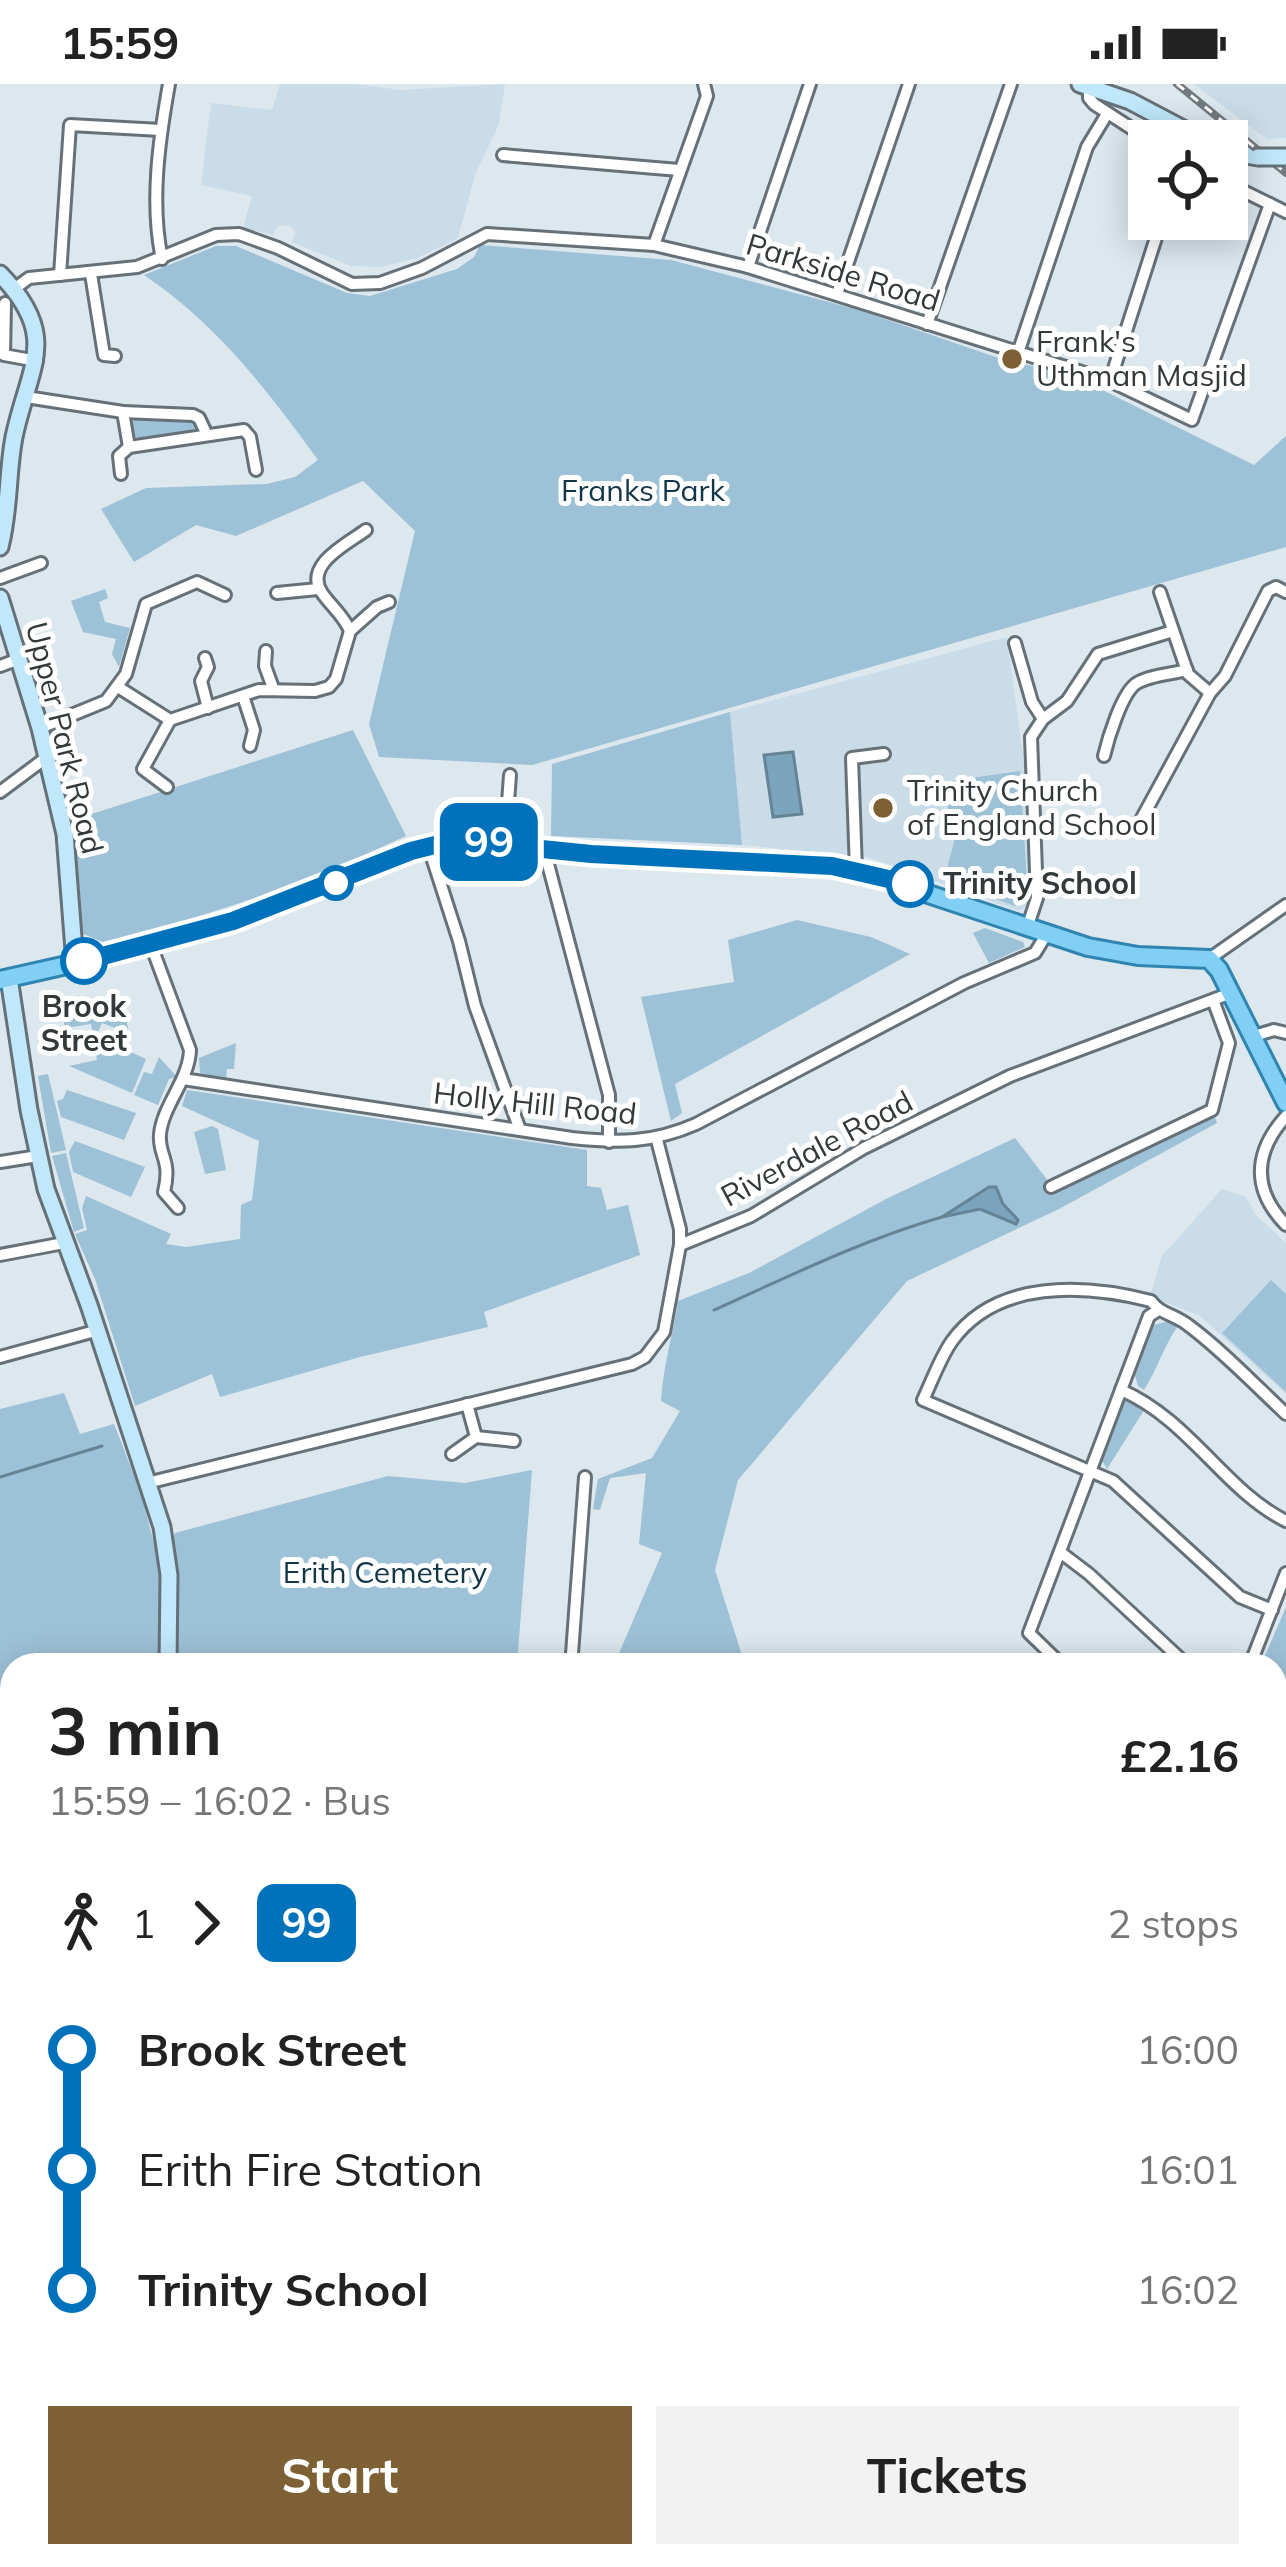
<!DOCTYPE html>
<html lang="en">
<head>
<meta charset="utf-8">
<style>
	:root { --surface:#fff; --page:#f2f2f2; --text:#222; --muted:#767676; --accent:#7d6034 }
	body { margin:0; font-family:Mulish,sans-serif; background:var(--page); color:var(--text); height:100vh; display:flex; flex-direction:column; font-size:45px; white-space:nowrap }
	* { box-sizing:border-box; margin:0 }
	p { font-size:39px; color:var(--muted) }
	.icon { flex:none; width:66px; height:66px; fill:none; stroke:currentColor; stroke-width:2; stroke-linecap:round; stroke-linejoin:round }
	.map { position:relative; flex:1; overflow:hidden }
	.details { position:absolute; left:0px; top:1569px; width:1287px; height:915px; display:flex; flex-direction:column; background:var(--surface); border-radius:36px 36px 0 0; box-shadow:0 6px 30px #0003 }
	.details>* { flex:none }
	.badge { padding:0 24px; border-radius:18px; font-size:42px; line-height:78px }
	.controls { position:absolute; left:1128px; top:36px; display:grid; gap:24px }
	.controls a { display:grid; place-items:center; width:120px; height:120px; border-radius:0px; background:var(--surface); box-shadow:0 6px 30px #0003; font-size:60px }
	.map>.badge { position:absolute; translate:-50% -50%; box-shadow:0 0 0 6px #fff }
	.legs { display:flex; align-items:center; gap:18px; height:132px; padding:0 48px; font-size:39px }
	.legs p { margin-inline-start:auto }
	.summary { display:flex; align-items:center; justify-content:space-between; height:204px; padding:0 48px }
	h1 { font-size:66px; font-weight:700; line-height:90px }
	.action { display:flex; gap:24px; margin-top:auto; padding:24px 48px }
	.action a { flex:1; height:138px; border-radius:0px; background:var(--accent); color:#fff; font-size:48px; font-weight:700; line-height:138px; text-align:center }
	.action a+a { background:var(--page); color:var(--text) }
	ul { padding:0 48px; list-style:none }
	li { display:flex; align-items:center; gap:42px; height:120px; font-size:45px }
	li i { display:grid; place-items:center; width:18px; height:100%; margin:0 15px; background:currentColor }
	li i::after { content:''; width:30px; height:30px; margin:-15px; border:9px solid; border-radius:50%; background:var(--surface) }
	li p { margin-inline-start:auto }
	li:first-child i { background:linear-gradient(#0000 50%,currentColor 0) }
	li:last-child i { background:linear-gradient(currentColor 50%,#0000 0) }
	.status { display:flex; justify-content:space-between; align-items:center; height:84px; padding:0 60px; background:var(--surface); direction:ltr }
	.status svg { height:33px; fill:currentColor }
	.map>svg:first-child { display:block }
	.built { fill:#cadce7 }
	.green { fill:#9dc1d7 }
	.water { fill:#7ba4bd; stroke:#658496; stroke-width:3 }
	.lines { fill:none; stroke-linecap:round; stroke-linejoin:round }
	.stream { stroke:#658496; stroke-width:3 }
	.street-casing { stroke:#667077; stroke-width:16 }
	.secondary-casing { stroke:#667077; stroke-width:21 }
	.primary-casing { stroke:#2f85af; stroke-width:22 }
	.street { stroke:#fff; stroke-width:10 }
	.secondary { stroke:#c0e7fa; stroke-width:15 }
	.primary { stroke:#81cff4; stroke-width:16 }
	.rail-casing { stroke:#737a7f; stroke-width:8 }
	.rail { stroke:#fff; stroke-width:3; stroke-dasharray:9; stroke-linecap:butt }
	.secondary-bridge-casing { stroke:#667077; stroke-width:21; stroke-linecap:butt }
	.secondary-bridge { stroke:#c0e7fa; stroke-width:15 }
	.line-1-casing { stroke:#fff; stroke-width:27 }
	.line-1 { stroke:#0072bc; stroke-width:18 }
	.poi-dot { fill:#7d6034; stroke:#fff; stroke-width:4.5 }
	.stop-1-dot { fill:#fff; stroke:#0072bc; stroke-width:6 }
	.labels { text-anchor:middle; stroke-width:10; stroke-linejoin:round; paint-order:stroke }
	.street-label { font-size:30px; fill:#33383b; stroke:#fff }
	.poi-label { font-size:30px; fill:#33383b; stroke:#fff; text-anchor:start }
	.park-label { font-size:30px; fill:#123548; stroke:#fff }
	.stop-label { font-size:30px; font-weight:bold; fill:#33383b; stroke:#fff; text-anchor:start }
</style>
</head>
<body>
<div class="status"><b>15:59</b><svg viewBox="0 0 49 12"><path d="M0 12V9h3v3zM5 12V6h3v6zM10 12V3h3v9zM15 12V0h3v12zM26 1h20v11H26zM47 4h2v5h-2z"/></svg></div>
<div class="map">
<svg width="1286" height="2483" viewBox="0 0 1286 2483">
	<rect width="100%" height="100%" fill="#dce7ee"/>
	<g class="built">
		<polygon points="280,0 356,0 400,6 505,0 499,40 475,91 458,154 417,174 380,183 351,182 292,158 296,148 288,141 278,142 273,151 243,144 252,112 201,101 211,19 272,26"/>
		<polygon points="1194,0 1286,0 1286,54 1267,55"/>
		<polygon points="1007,553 1025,687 1030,770 1030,819 1019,827 867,773 742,761 730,628"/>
		<polygon points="1222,1105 1246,1113 1255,1130 1286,1159 1286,1310 1200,1232 1150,1212 1162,1172"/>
		<polygon points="1286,2419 1286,2483 1225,2483 1226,2472 1275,2472 1275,2420"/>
	</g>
	<g class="green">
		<path d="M 480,161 L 671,176 L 859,226 L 1010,278 L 1064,287 L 1254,381 L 1286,352 L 1286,463 L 532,681 L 379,673 L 369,640 L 415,447 L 363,397 L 236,452 L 196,441 L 134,478 L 101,425 L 146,404 L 267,400 L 295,393 L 318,376 C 268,307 216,239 144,191 L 216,162 L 236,162 L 347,209 L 370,212 L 457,185 L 474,173 Z"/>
		<polygon points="137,333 194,335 198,342 191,347 140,356 133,351 131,339"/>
		<polygon points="105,505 108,514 99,518 105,538 130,544 119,583 112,570 116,555 83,548 71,517"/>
		<polygon points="730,628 742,761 551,752 552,680"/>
		<polygon points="353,646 406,752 307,797 163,844 105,859 81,849 70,737"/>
		<polygon points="1020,687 1028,815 1015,822 944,796 954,758 943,698"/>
		<polygon points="797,836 871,853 910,870 675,1000 682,1029 671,1037 641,913 734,898 728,856"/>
		<polygon points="985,844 1023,858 1025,863 989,879 973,849"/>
		<polygon points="122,916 129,949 102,939 96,952 146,975 132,1009 69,982 97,976 91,940 65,944 62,929"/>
		<polygon points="236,959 234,985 227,985 226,995 200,989 199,974"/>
		<polygon points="159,973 177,993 169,995 158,1021 134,1011 144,988 152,990"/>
		<polygon points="48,990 66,1066 51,1069 38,992"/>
		<polygon points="67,1006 136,1029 124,1056 61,1033 57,1017 63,1015"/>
		<polygon points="187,1006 587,1066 587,1102 601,1104 607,1126 628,1121 640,1171 484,1228 488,1243 360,1273 220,1313 212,1290 135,1322 95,1195 75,1150 87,1146 82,1124 86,1112 171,1150 166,1160 186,1163 240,1155 241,1121 252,1116 259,1057 182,1022"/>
		<path d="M 1212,1026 L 1217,1039 L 1059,1125 L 907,1197 L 738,1396 L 715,1486 L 745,1581 L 614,1581 L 662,1469 L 639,1460 L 646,1389 L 610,1394 L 600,1426 L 593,1425 L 598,1395 L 652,1374 L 680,1327 L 661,1317 C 663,1282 673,1251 678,1217 L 749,1189 L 888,1114 L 1015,1054 L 1052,1102 Z"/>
		<polygon points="212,1042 218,1045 226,1086 205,1090 194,1048"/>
		<polygon points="75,1057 145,1083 131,1113 73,1088 69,1068"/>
		<polygon points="66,1069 84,1144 74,1148 52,1072"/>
		<polygon points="1271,1196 1286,1210 1286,1308 1222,1249"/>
		<path d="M 1169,1237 L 1177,1243 C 1162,1266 1156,1288 1144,1306 L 1138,1302 L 1134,1288 L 1154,1241 Z"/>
		<polygon points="64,1309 80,1350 114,1340 141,1409 160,1483 175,1449 388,1392 465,1399 532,1386 517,1581 12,1581 12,1783 0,1787 0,1325"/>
		<polygon points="1128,1315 1146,1323 1107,1385 1101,1375 1124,1317"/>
		<polygon points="1286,1523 1286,1661 1275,1671 1275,1581 1261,1581"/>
		<polygon points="12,1921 12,2375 0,2375 0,1924"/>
	</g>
	<g class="water">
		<polygon points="793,668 802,730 773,733 764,671"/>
		<polygon points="989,1103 996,1103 1003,1120 1018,1136 1016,1140 980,1125 942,1133"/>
	</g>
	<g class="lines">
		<g class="stream">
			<path d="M 714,1226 C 790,1192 862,1156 942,1133"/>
			<polyline points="0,1393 102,1362"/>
		</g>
		<g class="street-casing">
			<g id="street">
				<polyline points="1089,2 1089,14 1094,20 1151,57"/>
				<polyline points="503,71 679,86"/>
				<polyline points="1227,99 1286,128"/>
				<polyline points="654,161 707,12 704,0"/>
				<path d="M 162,175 C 150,119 159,56 169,0"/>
				<polyline points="748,183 810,0"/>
				<polyline points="91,190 104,271 115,272"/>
				<polyline points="60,191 70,41 161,46"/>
				<polyline points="14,205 29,194 137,183 216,151 239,150 278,164 352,200 380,199 422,184 487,150 654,161 748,183 1110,297 1192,336 1270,120"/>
				<polyline points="837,210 909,0"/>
				<polyline points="5,219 4,271 37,277"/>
				<polyline points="927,240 1011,0"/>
				<polyline points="1018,269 1087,63 1107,30"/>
				<polyline points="1110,297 1162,135"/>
				<polyline points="26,313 123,328 129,363 244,346 250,353 256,386"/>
				<polyline points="123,328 193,331 199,334 206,349"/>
				<polyline points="121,390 119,372 129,363"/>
				<polyline points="0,494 41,479"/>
				<polyline points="1160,508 1188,590 1210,609"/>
				<polyline points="277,509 318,505"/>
				<polyline points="350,547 377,523 389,518"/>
				<polyline points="1015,559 1032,618 1043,635"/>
				<polyline points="266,567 265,582 273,604"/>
				<polyline points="205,574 208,583 201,597 208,624"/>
				<polyline points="0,582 19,575"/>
				<path d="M 118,603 L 170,636 L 259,606 L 315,607 L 329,603 L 336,595 L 350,547 C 344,532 331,522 322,509 C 303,481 347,460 366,446"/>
				<polyline points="243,612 254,646 250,662"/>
				<polyline points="40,644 106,617 126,590 146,520 197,498 225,511"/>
				<path d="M 1104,672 C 1108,655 1122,608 1137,599 C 1150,591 1172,590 1187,586"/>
				<polyline points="167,703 143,685 170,636"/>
				<polyline points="0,708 47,673"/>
				<polyline points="1142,734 1210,609 1225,592 1268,507 1276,503 1286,508"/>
				<polyline points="505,760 510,691"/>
				<polyline points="428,761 459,857 475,922 520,1046"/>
				<polyline points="544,765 609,1011 609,1058"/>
				<polyline points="856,786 852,674 884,670"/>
				<polyline points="1027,844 1037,814 1031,653 1043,635 1067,617 1098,570 1173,547"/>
				<path d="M 151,861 L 190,966 C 189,996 163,1021 160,1050 C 158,1072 172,1075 164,1108 L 178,1124"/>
				<polyline points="1209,875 1286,821"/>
				<polyline points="1254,952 1274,946 1286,949"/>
				<path d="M 183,995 L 572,1054 C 618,1059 653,1059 696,1040 L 964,899 L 1035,869 L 1046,851"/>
				<path d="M 1286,1032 C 1253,1069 1252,1106 1286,1141"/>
				<polyline points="0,1078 38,1072"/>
				<polyline points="1051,1103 1212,1026 1229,959 1213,916"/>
				<polyline points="680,1161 751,1132 864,1064 1010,992 1231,909"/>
				<polyline points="0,1171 64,1159"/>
				<polyline points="0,1273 95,1247"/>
				<path d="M 1121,1306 C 1190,1336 1225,1407 1286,1437"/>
				<polyline points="476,1353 514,1357"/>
				<polyline points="452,1370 476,1353 467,1320"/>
				<polyline points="147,1399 632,1280 645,1273 664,1248 680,1161 680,1145 657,1056"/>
				<polyline points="1060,1468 1089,1490 1187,1581"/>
				<path d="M 1272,1526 L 1240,1513 L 1113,1397 L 923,1316 C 932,1297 940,1274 952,1257 C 997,1195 1084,1200 1151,1217 C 1160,1230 1174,1230 1188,1241 C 1224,1268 1254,1300 1286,1330"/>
				<polyline points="568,1581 572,1570 585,1393"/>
				<polyline points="1062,1581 1029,1549 1149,1232 1157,1227"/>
				<polyline points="1250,1581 1286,1489"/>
				<polyline points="1275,1971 1286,1973"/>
				<polyline points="1275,2101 1286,2103"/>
				<polyline points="1282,2297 1286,2296"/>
				<polyline points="1275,2381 1286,2383"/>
				<polyline points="46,2472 46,2483"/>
				<polyline points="194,2472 197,2483"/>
				<polyline points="983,2472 1074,2483"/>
				<polyline points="885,2483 962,2472"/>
				<polyline points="1164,2483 1166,2472"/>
			</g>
		</g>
		<g class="secondary-casing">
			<g id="secondary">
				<polyline points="1080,0 1130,17 1206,57"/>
				<polyline points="1227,68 1258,73"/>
				<path d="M 0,190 C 61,253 29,282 14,353 C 7,390 10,423 0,463"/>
				<polyline points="0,514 40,644 65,750 75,879"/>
				<polyline points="9,894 29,1026 46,1105 89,1221 162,1443 169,1491 168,1581"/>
				<polyline points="0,1858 12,1854"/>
				<polyline points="528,2472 534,2483"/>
			</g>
		</g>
		<g class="primary-casing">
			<g id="primary">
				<polyline points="0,896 120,869 233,837 428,761 471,756 591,770 764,777 856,786 1088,863 1138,872 1209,875 1219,886 1286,1019"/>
				<polyline points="1275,1743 1286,1735"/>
				<polyline points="1045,2483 1047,2472"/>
			</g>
		</g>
		<use href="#street" class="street"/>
		<use href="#secondary" class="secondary"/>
		<use href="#primary" class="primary"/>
		<g class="rail-casing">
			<polyline id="rail" points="1177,0 1286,89"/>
		</g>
		<use href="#rail" class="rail"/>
		<g class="secondary-bridge-casing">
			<polyline id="secondary-bridge" points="1258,73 1286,73"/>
		</g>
		<use href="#secondary-bridge" class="secondary-bridge"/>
	</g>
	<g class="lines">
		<g class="line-1-casing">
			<polyline id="line-1" points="84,877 233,837 411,767 455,756 591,770 832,782 910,800"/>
		</g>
		<use href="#line-1" class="line-1"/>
	</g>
	<g class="poi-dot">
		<circle cx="1012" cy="275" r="12"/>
		<circle cx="883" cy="724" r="12"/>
	</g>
	<g class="stop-1-dot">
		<circle cx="336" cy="799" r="15"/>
		<circle cx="910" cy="800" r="21"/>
		<circle cx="84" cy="877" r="21"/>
	</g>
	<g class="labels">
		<g class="street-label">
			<text transform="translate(843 189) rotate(17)" y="10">Parkside Road</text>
			<text transform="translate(64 654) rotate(76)" y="10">Upper Park Road</text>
			<text transform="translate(535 1020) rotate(6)" y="10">Holly Hill Road</text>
			<text transform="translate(817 1065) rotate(-28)" y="10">Riverdale Road</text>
		</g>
		<g class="poi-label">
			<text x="1036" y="268">Frank's<tspan x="1036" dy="34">Uthman Masjid</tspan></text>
			<text x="907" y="717">Trinity Church<tspan x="907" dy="34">of England School</tspan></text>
		</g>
		<g class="park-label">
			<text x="643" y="417">Franks Park</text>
			<text x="385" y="1499">Erith Cemetery</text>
		</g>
		<g class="stop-label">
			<text x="943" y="810">Trinity School</text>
			<text x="84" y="933" text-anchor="middle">Brook<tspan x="84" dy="34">Street</tspan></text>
		</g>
	</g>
</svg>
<div class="controls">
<a><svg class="icon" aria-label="locate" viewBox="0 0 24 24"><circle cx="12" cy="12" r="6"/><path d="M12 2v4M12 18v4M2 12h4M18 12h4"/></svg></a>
</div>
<b class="badge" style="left:489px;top:758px;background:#0072bc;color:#fff">99</b>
<section class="details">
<div class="summary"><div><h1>3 min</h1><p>15:59 – 16:02 · Bus</p></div><b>£2.16</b></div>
<div class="legs"><svg class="icon" aria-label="walk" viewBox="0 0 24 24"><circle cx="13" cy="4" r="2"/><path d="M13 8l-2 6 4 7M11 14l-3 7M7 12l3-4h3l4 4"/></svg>1<svg class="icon" aria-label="forward" viewBox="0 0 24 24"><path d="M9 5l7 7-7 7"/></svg><b class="badge" style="background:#0072bc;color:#fff">99</b><p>2 stops</p></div>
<ul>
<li><i style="color:#0072bc"></i><b>Brook Street</b><p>16:00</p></li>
<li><i style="color:#0072bc"></i><span>Erith Fire Station</span><p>16:01</p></li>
<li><i style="color:#0072bc"></i><b>Trinity School</b><p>16:02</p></li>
</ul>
<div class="action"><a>Start</a><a>Tickets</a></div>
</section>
</div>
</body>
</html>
